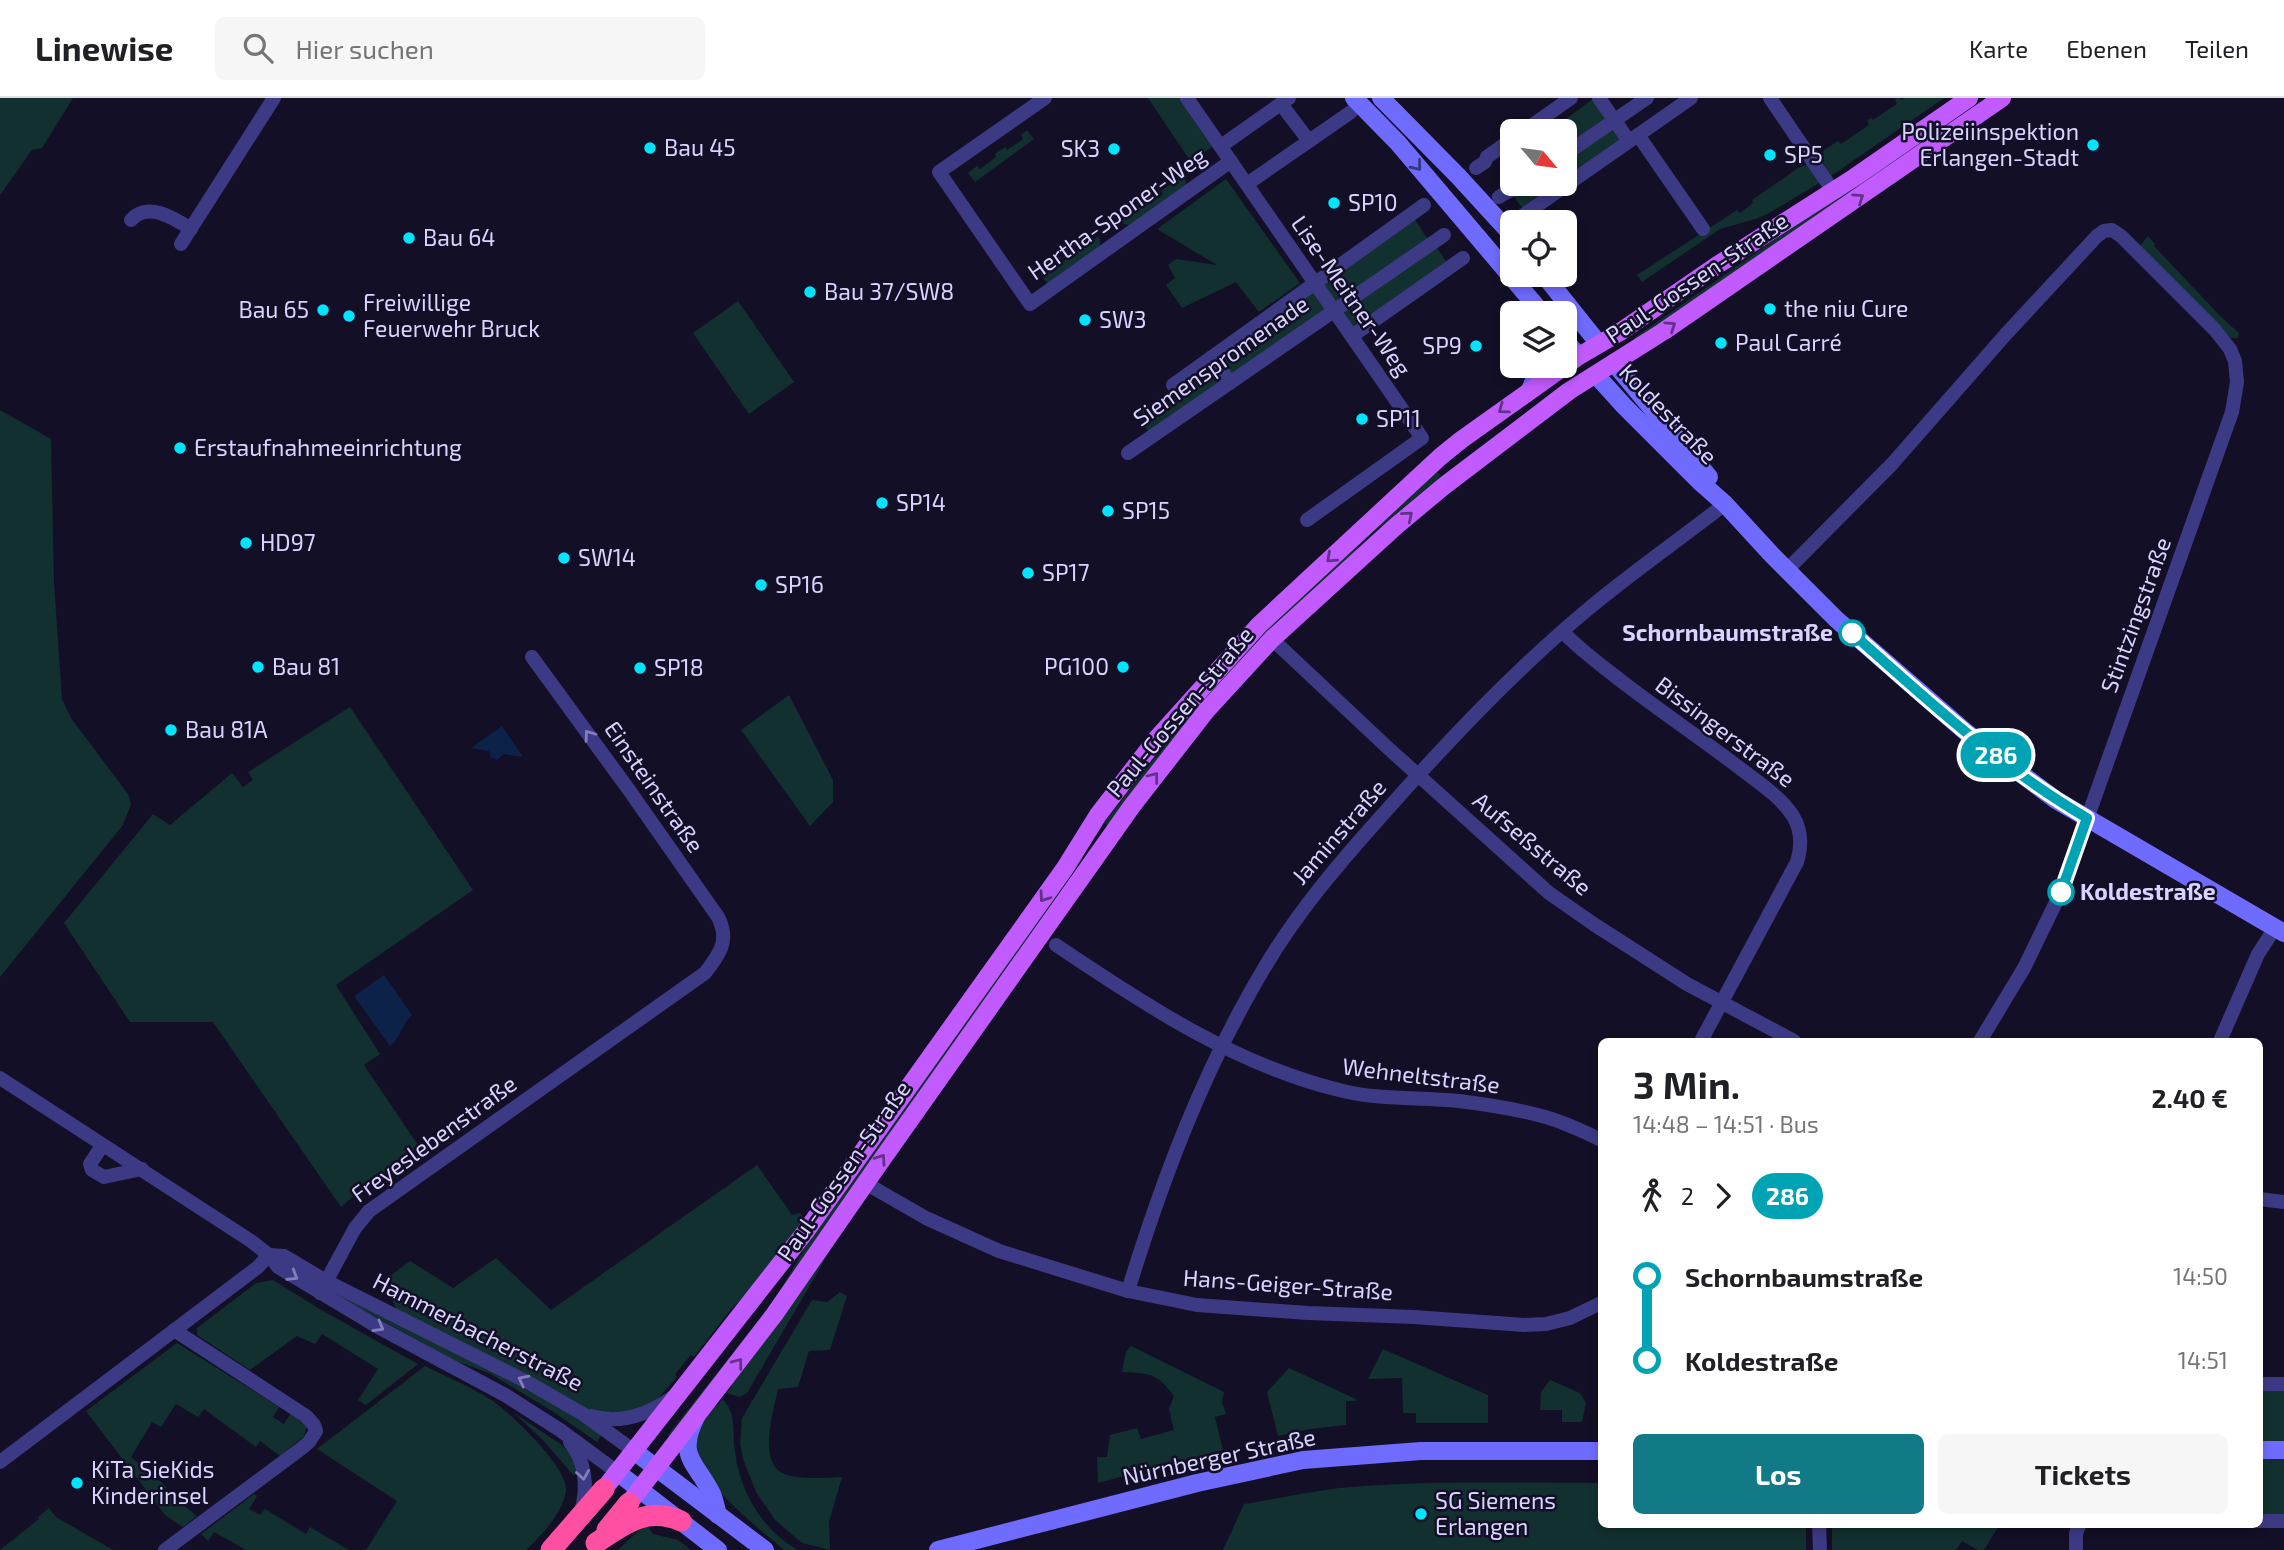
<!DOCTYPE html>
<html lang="de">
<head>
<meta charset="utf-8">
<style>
	:root { --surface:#fff; --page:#f6f6f6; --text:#202124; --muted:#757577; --line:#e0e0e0; --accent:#127987 }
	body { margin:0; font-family:"Exo 2",sans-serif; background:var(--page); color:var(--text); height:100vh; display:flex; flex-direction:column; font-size:26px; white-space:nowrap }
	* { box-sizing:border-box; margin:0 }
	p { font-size:23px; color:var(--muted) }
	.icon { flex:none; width:38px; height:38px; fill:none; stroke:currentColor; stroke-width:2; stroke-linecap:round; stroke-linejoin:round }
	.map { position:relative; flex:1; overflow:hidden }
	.side { position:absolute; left:1598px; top:940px; width:665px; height:490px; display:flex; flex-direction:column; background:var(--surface); border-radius:10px; box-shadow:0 4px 10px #0003 }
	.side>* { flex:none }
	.badge { padding:0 14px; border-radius:23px; font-size:24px; line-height:46px }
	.needle { width:46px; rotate:119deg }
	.fabs { position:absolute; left:1500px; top:21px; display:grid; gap:14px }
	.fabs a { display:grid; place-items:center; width:77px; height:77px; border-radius:10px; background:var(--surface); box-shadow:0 4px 10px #0003; font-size:35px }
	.map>.badge { position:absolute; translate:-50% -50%; box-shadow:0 0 0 4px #fff }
	.legs { display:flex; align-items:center; gap:10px; height:77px; padding:0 35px; font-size:23px }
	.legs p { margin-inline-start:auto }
	.headline { display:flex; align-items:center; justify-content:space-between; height:119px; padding:0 35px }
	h1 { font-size:38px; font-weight:700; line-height:52px }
	.primary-button { display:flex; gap:14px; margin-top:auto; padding:14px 35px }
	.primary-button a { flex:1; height:80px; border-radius:10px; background:var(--accent); color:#fff; font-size:28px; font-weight:700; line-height:80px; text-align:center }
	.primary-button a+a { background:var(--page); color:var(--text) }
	ul { padding:0 35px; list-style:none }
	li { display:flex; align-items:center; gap:24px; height:84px; font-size:26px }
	li i { display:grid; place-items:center; width:10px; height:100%; margin:0 9px; background:currentColor }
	li i::after { content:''; width:18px; height:18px; margin:-9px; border:5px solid; border-radius:50%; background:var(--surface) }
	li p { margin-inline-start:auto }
	li:first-child i { background:linear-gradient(#0000 50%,currentColor 0) }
	li:last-child i { background:linear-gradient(currentColor 50%,#0000 0) }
	header { display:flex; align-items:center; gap:42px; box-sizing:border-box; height:98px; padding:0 35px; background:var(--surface); border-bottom:2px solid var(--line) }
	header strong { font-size:33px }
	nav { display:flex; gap:38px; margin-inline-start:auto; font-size:24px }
	.search { width:490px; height:63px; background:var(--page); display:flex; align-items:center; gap:18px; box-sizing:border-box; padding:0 24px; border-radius:10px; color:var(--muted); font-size:26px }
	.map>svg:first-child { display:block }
	.green { fill:#12302f }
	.water { fill:#0c2248 }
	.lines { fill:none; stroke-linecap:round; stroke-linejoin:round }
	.street { stroke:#3d3a85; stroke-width:14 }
	.secondary { stroke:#6f6bff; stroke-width:18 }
	.primary { stroke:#c25bff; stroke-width:18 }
	.highway { stroke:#ff4fa3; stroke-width:21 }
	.oneway { stroke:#38347d }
	.oneway2 { stroke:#623188 }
	.oneway3 { stroke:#837fbc }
	.line-1-casing { stroke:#fff; stroke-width:16 }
	.line-1 { stroke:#00a3b4; stroke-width:10 }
	.poi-dot { fill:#00e5ff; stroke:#130f26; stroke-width:2.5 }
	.stop-1-dot { fill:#fff; stroke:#00a3b4; stroke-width:3.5 }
	.labels { text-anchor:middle; stroke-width:5; stroke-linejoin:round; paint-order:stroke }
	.poi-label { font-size:23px; fill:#d9d4ff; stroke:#130f26; text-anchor:start }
	.street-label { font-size:23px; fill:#d9d4ff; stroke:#130f26 }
	.stop-label { font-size:23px; font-weight:bold; fill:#d9d4ff; stroke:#130f26; text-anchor:end }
</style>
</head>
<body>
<header>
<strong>Linewise</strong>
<div class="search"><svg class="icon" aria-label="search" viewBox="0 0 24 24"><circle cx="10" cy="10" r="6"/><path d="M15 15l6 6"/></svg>Hier suchen</div>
<nav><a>Karte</a><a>Ebenen</a><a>Teilen</a></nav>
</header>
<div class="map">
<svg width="2284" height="1452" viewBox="0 0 2284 1452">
	<rect width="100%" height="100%" fill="#130f26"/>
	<g class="green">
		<polygon points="0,0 73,0 42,50 32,52 0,97"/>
		<polygon points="1148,0 1180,0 1213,48 1191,64"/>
		<polygon points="1594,0 1610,20 1565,51 1564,33 1528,33 1546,21 1553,31"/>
		<polygon points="1898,0 1902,2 1905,0 1944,0 1831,78 1821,61 1824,52 1838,43 1841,46 1869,27 1867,22 1871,20 1873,22 1897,6 1895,2"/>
		<polygon points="1614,26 1625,43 1525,114 1513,97 1529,86 1564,86 1565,61"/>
		<polygon points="1027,32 1034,41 975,84 968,75 977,68 980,71 996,59 995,56 1005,49 1007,52 1023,41 1021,37"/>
		<polygon points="1926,36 1931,43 1636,244 1634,240"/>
		<polygon points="1808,66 1821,84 1769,115 1756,121 1720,131 1642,184 1637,177 1737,112 1740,115 1753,105 1752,102 1798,70"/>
		<polygon points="1184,77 1187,89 1131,128 1118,124 1156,97 1159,99 1163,96 1161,93"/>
		<polygon points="1226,81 1300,185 1259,214 1236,184 1182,210 1166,187 1175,180 1168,167 1176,161 1217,167 1157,131"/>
		<polygon points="1413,119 1429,143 1335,206 1321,184"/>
		<polygon points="1099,138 1101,151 1049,188 1042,178"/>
		<polygon points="2148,138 2155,146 2154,148 2221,219 2239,235 2238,240 2231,240 2139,149"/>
		<polygon points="1435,147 1448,166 1355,232 1342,214"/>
		<polygon points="1311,191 1327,213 1150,336 1137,316"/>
		<polygon points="738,203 794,284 749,316 693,235"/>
		<polygon points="0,312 51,341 54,485 62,601 71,620 128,696 131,706 123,727 0,879"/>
		<polygon points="1437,374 1441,377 1436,382 1362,444 1351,460 1109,728 1104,725 1185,621 1267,530 1432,376"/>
		<polygon points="789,597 833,682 833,704 810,728 741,632"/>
		<polygon points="350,609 473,792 336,887 380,956 364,967 420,1050 362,1091 341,1109 213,924 130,924 64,825 153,716 170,727 232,675 243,689 253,682 248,674"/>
		<polygon points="1080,759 1083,761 1079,766 794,1181 672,1341 668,1337 776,1200 814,1134"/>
		<polygon points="757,1067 792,1117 800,1115 805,1122 756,1187 732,1210 694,1259 691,1257 675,1276 677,1279 653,1306 614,1319 586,1311 397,1212 383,1183 410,1163 453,1190 496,1160 551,1212"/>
		<polygon points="837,1141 747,1295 739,1299 727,1295 732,1289 729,1287"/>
		<polygon points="273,1182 323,1213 418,1266 366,1307 358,1302 378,1271 322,1236 315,1246 297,1238 250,1272 197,1237 197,1230 256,1185"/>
		<path d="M 840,1194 L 847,1198 L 830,1252 L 809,1253 L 798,1289 L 778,1291 C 774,1311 758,1362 782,1375 C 795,1382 828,1380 842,1379 L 829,1424 L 830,1452 L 802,1445 L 775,1422 L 756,1394 L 743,1361 L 740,1345 L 742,1320 L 812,1202 L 827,1204 Z"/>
		<polygon points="339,1195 556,1307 602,1336 597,1344 555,1315 489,1275 456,1263 337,1198"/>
		<polygon points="177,1245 279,1309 273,1319 284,1326 291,1315 307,1328 304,1338 280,1358 260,1343 256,1349 204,1311 198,1319 176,1306 161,1329 152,1324 131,1359 167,1389 165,1392 197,1418 183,1429 165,1417 86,1313"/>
		<path d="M 1131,1248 L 1224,1294 L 1222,1304 L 1226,1316 L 1215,1319 L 1223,1352 L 1098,1385 L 1097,1359 L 1107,1359 L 1110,1337 L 1137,1330 L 1141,1341 L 1174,1332 L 1169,1311 L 1174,1298 C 1156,1274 1151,1276 1122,1274 L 1126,1254 Z"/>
		<polygon points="1383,1251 1488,1297 1488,1325 1416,1325 1416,1315 1403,1315 1402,1280 1368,1281"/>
		<path d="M 425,1268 C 447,1279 472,1289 493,1303 C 511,1316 570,1371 566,1394 C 561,1417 542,1437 526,1452 L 366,1452 L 397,1403 L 317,1351 Z"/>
		<polygon points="1289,1270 1356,1301 1356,1303 1346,1303 1346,1327 1310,1331 1278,1338 1267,1294"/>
		<polygon points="1550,1282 1580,1295 1586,1305 1582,1324 1562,1324 1562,1312 1540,1312 1541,1294"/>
		<polygon points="2259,1291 2284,1292 2284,1343 2259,1343"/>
		<path d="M 722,1301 C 737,1314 732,1335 735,1353 C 740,1394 762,1432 798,1452 L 784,1452 C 762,1433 701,1385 696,1357 C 693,1336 701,1323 713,1307 L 716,1309 Z"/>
		<polygon points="514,1315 562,1347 568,1353 579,1375 573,1377 543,1342"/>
		<rect x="2259" y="1360" width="25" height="59"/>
		<path d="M 1601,1385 L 1601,1426 L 1806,1426 L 1806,1452 L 1223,1452 L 1244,1406 C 1276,1401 1308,1394 1339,1390 C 1426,1382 1514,1385 1601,1385 Z"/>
		<polygon points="254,1396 257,1398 249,1411 260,1417 265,1411 306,1436 310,1429 349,1452 246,1452 214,1434 208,1443 201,1436"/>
		<polygon points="49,1410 56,1419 113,1452 0,1452 39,1421 38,1419"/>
		<polygon points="646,1426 653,1436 678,1442 691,1452 618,1452"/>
		<polygon points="1832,1426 2000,1426 1984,1452 1978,1452 1962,1443 1956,1452 1832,1452"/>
	</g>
	<g class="water">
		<polygon points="502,628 523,659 504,656 497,662 491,659 489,653 471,650"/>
		<path d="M 384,877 L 412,917 C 402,926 400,941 390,948 L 354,898 Z"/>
	</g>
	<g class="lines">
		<g class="street">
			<polyline points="1045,0 939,74 1030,206 1231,63"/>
			<polyline points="1187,0 1422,340 1307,422"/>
			<polyline points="1599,0 1629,43"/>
			<polyline points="1770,0 1833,93"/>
			<polyline points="1281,6 1309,43"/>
			<polyline points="1524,33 1571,0"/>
			<polyline points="1638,37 1703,131"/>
			<polyline points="1221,48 1289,0"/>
			<polyline points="1564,57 1647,0"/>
			<polyline points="1476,70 1485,64 1487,59 1512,41"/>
			<polyline points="1247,86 1351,14"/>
			<path d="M 1499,99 C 1507,93 1515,91 1523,86"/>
			<polyline points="1518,121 1691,0"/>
			<path d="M 131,122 C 147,103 174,120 191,131"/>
			<polyline points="181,146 274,0"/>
			<polyline points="1352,238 1463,160"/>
			<polyline points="1212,259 1230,285"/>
			<polyline points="1173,287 1424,107"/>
			<polyline points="1128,355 1444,137"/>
			<polyline points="1787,472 1892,366 2006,236 2097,138 2104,133 2112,132 2121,138 2215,232 2230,251 2235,263 2237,284 2232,314 2061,794 2024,870 1980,943"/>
			<path d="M 1563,534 C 1580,552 1601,567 1620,582 C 1660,613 1702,641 1741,671 C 1759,685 1781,699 1793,718 C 1802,733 1802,748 1797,764 L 1701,943"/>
			<polyline points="1272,541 1388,650 1549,795 1595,827 1687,886 1794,943"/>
			<path d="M 1056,847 C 1145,907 1237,968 1343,993 C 1381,1002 1420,999 1459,1003 C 1491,1007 1533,1013 1563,1025 C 1576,1030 1589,1036 1601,1042"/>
			<polyline points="2220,943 2258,856 2275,830"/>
			<polyline points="0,980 251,1143 269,1157 278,1169 378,1229 505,1297 560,1332 617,1374"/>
			<polyline points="102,1048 90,1066 92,1072 104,1079 142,1071"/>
			<polyline points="865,1085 926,1120 999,1153 1128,1193 1197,1207 1308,1215 1414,1219 1524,1227 1546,1226 1570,1220 1601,1205"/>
			<polyline points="2259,1101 2284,1104"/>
			<polyline points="269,1157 284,1158 326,1183 529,1285 583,1316 634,1353"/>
			<path d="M 1128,1193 C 1162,1082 1203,973 1263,872 C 1297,814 1340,764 1385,714 C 1448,643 1514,573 1587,512 C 1631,475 1679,442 1725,406"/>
			<path d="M 320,1195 L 355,1130 L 369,1113 L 705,875 C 720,856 730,842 718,819 L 629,692 L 532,559"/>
			<polyline points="2259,1286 2284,1286"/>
			<path d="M 591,1318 C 621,1327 649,1316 673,1299"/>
			<path d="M 570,1344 C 586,1365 588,1389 581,1414"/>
			<polyline points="0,1364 258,1169 269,1157"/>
			<polyline points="2259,1423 2284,1423"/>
			<polyline points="1819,1426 1820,1452"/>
			<polyline points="165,1452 302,1350 309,1344 316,1333 314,1327 306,1318 174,1232"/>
			<polyline points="2076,1452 2076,1435 2080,1426"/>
		</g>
		<g class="secondary">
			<polyline points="1354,0 1398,45 1542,215"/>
			<polyline points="1381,0 1458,78 1512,137"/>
			<polyline points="1544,177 1599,246"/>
			<polyline points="1564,242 1579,258"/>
			<polyline points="1614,265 1709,379"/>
			<polyline points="1596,277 1624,308 1699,383 1725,406 1772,457 1837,522 1967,635 2056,702 2284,835"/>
			<polyline points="1530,292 1540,268"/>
			<path d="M 696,1319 C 676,1359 696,1364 712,1396 C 715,1403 716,1410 718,1417"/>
			<polyline points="2259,1352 2284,1352"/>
			<polyline points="634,1353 765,1452"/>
			<polyline points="617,1374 718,1452"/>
			<polyline points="938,1452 1197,1385 1303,1362 1421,1353 1601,1353"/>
		</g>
		<g class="primary">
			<polyline points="604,1391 806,1133 1065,770 1098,717 1158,639 1259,527 1440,359 1461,342 1579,258 1620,234 1719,166 1855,79 1969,0"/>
			<polyline points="629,1405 774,1217 876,1070 1132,708 1206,613 1272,541 1396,428 1444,388 1569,293 1664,233 2002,0"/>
		</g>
		<g class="highway">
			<polyline points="607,1432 629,1405"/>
			<path d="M 596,1445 C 624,1426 647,1408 681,1423"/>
			<polyline points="551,1452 604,1391"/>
		</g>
	</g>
	<defs><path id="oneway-chevron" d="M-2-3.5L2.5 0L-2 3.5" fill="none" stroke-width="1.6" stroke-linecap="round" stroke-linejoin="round" transform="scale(1.75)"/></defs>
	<use class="oneway" href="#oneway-chevron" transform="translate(1417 68) rotate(51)"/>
	<g class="oneway2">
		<use href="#oneway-chevron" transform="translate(1859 100) rotate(-34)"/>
		<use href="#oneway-chevron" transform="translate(1671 228) rotate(-34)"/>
		<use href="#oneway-chevron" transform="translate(1503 311) rotate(144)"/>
		<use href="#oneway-chevron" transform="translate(1408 418) rotate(-40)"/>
		<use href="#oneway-chevron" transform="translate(1331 460) rotate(138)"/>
		<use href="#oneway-chevron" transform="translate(1154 679) rotate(-52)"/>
		<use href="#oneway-chevron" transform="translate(1044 799) rotate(125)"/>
		<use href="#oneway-chevron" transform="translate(881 1061) rotate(-55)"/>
		<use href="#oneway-chevron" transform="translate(738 1265) rotate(-53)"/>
	</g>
	<g class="oneway3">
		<use href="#oneway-chevron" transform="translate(589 637) rotate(-126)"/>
		<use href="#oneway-chevron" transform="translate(293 1178) rotate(32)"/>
		<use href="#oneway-chevron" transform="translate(379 1229) rotate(29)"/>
		<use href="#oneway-chevron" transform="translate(523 1282) rotate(-153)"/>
		<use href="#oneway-chevron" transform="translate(583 1377) rotate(81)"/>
	</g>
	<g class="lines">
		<g class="line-1-casing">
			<path id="line-1" d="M 1852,535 C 1926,601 2001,670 2087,720 L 2061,794"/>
		</g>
		<use href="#line-1" class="line-1"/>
	</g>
	<g class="poi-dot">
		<circle cx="2093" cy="47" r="7"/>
		<circle cx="650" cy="50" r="7"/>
		<circle cx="1114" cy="51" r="7"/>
		<circle cx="1770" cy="57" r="7"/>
		<circle cx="1334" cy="105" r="7"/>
		<circle cx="409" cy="140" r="7"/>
		<circle cx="810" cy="194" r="7"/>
		<circle cx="1770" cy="211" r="7"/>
		<circle cx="323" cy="212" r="7"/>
		<circle cx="349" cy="218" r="7"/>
		<circle cx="1085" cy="222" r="7"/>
		<circle cx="1721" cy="245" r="7"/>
		<circle cx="1476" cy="248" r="7"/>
		<circle cx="1362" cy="321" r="7"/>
		<circle cx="180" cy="350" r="7"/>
		<circle cx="882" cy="405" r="7"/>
		<circle cx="1108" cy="413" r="7"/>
		<circle cx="246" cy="445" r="7"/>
		<circle cx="564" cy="460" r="7"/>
		<circle cx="1028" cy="475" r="7"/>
		<circle cx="761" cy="487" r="7"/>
		<circle cx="258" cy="569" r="7"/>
		<circle cx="1123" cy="569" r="7"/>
		<circle cx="640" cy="570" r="7"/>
		<circle cx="171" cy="632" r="7"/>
		<circle cx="77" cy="1385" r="7"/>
		<circle cx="1421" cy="1416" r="7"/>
	</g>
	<g class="stop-1-dot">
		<circle cx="1852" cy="535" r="12"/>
		<circle cx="2061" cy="794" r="12"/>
	</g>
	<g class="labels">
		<g class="poi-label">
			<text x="2079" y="42" text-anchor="end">Polizeiinspektion<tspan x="2079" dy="26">Erlangen-Stadt</tspan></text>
			<text x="664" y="58">Bau 45</text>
			<text x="1100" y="59" text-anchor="end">SK3</text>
			<text x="1784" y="65">SP5</text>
			<text x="1348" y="113">SP10</text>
			<text x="423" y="148">Bau 64</text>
			<text x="824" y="202">Bau 37/SW8</text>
			<text x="363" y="213">Freiwillige<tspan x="363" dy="26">Feuerwehr Bruck</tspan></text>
			<text x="1784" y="219">the niu Cure</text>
			<text x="309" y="220" text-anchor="end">Bau 65</text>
			<text x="1099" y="230">SW3</text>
			<text x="1735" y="253">Paul Carré</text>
			<text x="1462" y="256" text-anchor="end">SP9</text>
			<text x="1376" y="329">SP11</text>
			<text x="194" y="358">Erstaufnahmeeinrichtung</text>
			<text x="896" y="413">SP14</text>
			<text x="1122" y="421">SP15</text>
			<text x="260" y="453">HD97</text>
			<text x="578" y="468">SW14</text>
			<text x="1042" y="483">SP17</text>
			<text x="775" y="495">SP16</text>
			<text x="272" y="577">Bau 81</text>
			<text x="1109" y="577" text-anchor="end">PG100</text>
			<text x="654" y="578">SP18</text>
			<text x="185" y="640">Bau 81A</text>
			<text x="91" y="1380">KiTa SieKids<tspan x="91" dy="26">Kinderinsel</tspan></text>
			<text x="1435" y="1411">SG Siemens<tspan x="1435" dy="26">Erlangen</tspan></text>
		</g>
		<g class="street-label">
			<text transform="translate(1117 116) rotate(-35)" y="8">Hertha-Sponer-Weg</text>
			<text transform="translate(1697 180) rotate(-34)" y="8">Paul-Gossen-Straße</text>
			<text transform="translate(1351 198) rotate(55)" y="8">Lise-Meitner-Weg</text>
			<text transform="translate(1221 263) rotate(-35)" y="8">Siemenspromenade</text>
			<text transform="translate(1668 316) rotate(46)" y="8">Koldestraße</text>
			<text transform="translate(2136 517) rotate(-70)" y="8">Stintzingstraße</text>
			<text transform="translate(1180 614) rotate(-50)" y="8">Paul-Gossen-Straße</text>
			<text transform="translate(1725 634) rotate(37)" y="8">Bissingerstraße</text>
			<text transform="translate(654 689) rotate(55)" y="8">Einsteinstraße</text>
			<text transform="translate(1339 734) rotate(-49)" y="8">Jaminstraße</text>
			<text transform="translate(1532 746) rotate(40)" y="8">Aufseßstraße</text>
			<text transform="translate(1421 978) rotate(7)" y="8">Wehneltstraße</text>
			<text transform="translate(434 1041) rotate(-36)" y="8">Freyeslebenstraße</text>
			<text transform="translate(844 1073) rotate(-55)" y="8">Paul-Gossen-Straße</text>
			<text transform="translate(1288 1187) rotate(4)" y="8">Hans-Geiger-Straße</text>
			<text transform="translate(478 1234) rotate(27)" y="8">Hammerbacherstraße</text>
			<text transform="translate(1219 1359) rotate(-12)" y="8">Nürnberger Straße</text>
		</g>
		<g class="stop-label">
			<text x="1833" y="543">Schornbaumstraße</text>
			<text x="2080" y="802" text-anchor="start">Koldestraße</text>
		</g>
	</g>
</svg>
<div class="fabs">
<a><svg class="needle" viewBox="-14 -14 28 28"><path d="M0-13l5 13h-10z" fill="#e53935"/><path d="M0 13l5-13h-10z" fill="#757577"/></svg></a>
<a><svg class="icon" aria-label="locate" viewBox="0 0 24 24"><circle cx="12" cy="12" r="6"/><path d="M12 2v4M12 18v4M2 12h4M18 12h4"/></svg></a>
<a><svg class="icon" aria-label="layers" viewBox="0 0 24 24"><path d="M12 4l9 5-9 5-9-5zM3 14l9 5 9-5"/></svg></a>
</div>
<b class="badge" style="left:1996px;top:657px;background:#00a3b4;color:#fff">286</b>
<section class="side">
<div class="headline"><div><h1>3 Min.</h1><p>14:48 – 14:51 · Bus</p></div><b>2.40 €</b></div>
<div class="legs"><svg class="icon" aria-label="walk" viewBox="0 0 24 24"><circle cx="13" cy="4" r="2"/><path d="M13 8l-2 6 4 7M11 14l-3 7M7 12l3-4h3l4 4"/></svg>2<svg class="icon" aria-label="forward" viewBox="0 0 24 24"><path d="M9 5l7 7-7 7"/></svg><b class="badge" style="background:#00a3b4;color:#fff">286</b></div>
<ul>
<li><i style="color:#00a3b4"></i><b>Schornbaumstraße</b><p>14:50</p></li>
<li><i style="color:#00a3b4"></i><b>Koldestraße</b><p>14:51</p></li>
</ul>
<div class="primary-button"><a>Los</a><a>Tickets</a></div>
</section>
</div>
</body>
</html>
